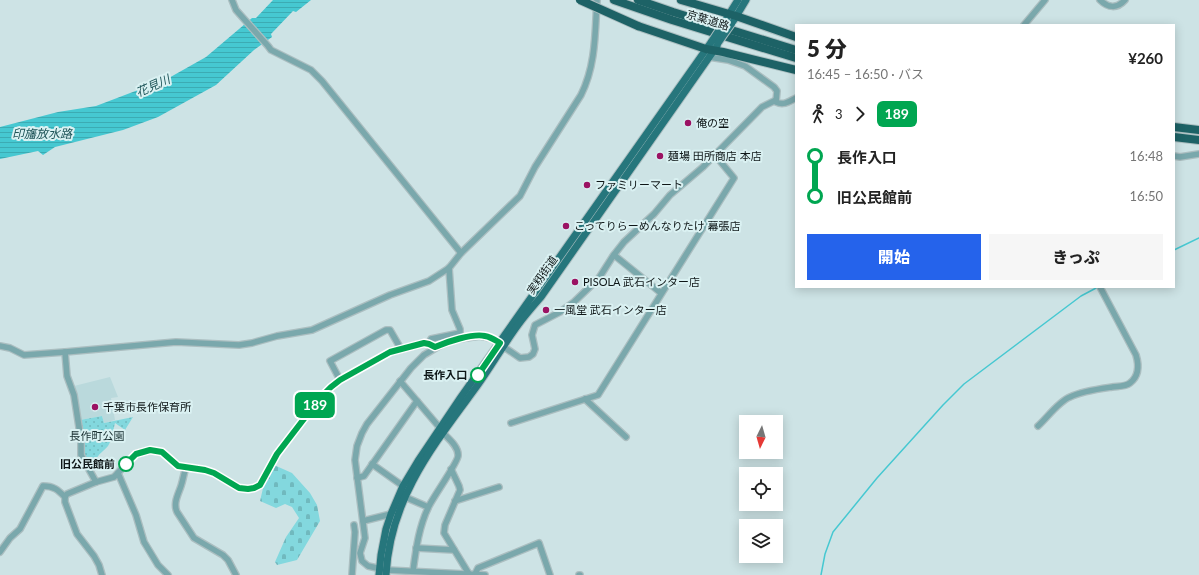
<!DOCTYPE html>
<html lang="ja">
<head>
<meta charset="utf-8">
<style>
	:root { --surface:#fff; --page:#f6f6f6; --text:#222; --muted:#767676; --accent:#2563eb }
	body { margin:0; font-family:Lato,"Noto Sans JP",sans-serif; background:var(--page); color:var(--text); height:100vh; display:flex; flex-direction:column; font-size:15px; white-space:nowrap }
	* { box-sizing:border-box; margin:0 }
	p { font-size:13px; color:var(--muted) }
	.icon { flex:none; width:22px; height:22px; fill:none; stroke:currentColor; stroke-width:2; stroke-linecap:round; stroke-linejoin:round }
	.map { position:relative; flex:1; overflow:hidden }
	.sheet { position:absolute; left:795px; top:24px; width:380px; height:264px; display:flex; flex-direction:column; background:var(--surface); border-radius:0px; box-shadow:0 2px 10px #0003 }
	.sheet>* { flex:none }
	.badge { padding:0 8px; border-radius:6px; font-size:14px; line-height:26px }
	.needle { width:26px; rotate:185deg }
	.buttons { position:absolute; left:739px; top:415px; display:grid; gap:8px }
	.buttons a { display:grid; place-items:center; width:44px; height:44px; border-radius:0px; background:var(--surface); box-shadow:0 2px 10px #0003; font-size:20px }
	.map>.badge { position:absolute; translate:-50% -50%; box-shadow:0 0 0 2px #fff }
	.legs { display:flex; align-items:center; gap:6px; height:44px; padding:0 12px; font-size:13px }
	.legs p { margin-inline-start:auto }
	.overview { display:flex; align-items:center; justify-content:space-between; height:68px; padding:0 12px }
	h1 { font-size:22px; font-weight:800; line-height:30px }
	.cta { display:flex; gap:8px; margin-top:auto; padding:8px 12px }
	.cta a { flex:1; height:46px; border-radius:0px; background:var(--accent); color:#fff; font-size:16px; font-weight:800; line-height:46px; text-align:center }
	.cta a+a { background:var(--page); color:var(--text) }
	ul { padding:0 12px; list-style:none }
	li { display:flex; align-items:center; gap:14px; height:40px; font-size:15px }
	li i { display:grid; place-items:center; width:6px; height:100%; margin:0 5px; background:currentColor }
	li i::after { content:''; width:10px; height:10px; margin:-5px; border:3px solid; border-radius:50%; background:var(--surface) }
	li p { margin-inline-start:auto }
	li:first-child i { background:linear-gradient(#0000 50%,currentColor 0) }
	li:last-child i { background:linear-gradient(currentColor 50%,#0000 0) }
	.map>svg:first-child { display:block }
	.built { fill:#bad9dc }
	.grass { fill:url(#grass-dots) }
	.cemetery { fill:url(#cemetery-stones) }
	.water { fill:url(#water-rules) }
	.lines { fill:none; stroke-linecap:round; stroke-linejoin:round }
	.stream { stroke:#46c8d1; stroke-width:1.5 }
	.minor-casing { stroke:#abbec0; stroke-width:8 }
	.major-casing { stroke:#abbec0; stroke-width:9 }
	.highway-casing { stroke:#abbec0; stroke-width:10 }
	.minor { stroke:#7aa8ac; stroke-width:5.5 }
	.major { stroke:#26767c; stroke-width:7 }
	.highway { stroke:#1d6266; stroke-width:8 }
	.major-bridge-casing { stroke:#abbec0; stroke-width:9; stroke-linecap:butt }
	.highway-bridge-casing { stroke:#abbec0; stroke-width:10; stroke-linecap:butt }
	.major-bridge { stroke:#26767c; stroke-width:7 }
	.highway-bridge { stroke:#1d6266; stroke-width:8 }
	.line-1-casing { stroke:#fff; stroke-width:9 }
	.line-1 { stroke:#00a651; stroke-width:6 }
	.poi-dot { fill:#9b1263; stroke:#daf1f2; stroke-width:1.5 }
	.stop-1-dot { fill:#fff; stroke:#00a651; stroke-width:2 }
	.labels { text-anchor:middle; stroke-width:4; stroke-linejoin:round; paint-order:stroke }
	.street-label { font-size:11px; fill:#0e1617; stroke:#daf1f2 }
	.poi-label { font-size:11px; fill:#0e1617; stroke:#daf1f2; text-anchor:start }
	.stop-label { font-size:11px; font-weight:bold; fill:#0e1617; stroke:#daf1f2; text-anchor:end }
	.park-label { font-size:11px; fill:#182e30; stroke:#daf1f2 }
	.water-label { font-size:12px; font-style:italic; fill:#20565a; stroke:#daf1f2 }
</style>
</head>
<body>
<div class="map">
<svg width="1199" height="575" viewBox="0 0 1199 575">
	<defs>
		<pattern id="grass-dots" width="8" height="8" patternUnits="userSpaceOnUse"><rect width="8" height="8" fill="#83d8de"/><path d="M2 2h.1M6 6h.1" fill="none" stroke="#70b9be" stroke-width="1.8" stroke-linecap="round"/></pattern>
		<pattern id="cemetery-stones" width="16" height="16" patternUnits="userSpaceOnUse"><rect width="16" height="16" fill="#83d8de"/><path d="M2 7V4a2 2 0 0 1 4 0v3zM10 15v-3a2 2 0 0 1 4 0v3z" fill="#70b9be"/></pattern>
		<pattern id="water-rules" width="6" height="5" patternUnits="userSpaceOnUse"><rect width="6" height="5" fill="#46c8d1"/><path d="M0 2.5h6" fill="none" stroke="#3cabb3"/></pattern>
	</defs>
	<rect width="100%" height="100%" fill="#cde3e5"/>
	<polygon class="built" points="110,377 118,397 111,398 115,420 104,423 102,416 80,420 77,393 74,386"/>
	<path class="grass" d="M 102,416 L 104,423 L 133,417 L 125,430 L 115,423 C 113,431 112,440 108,446 C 103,452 99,453 95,461 L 88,463 L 83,454 L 80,420 Z"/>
	<polygon class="cemetery" points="274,465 292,473 310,493 317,505 320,521 297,560 277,565 275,562 286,537 299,518 292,507 285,504 276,508 260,501 264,484"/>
	<polygon class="water" points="273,0 311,0 296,12 293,11 271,34 272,37 254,50 216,85 158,117 123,130 55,147 43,155 38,151 0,159 0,127 58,112 96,106 167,79 206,57 252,18 256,18"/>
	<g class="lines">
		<g class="stream">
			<polyline points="1174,250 1199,238"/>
			<polyline points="821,575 825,554 833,532 877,478 943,405 964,384 1081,296 1098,287"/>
		</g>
		<g class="minor-casing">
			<g id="minor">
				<polyline points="232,0 236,10 268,46 271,50 311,70 322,81 461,253"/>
				<path d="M 1100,0 C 1108,8 1117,9 1125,0"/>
				<polyline points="1024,25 1045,0"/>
				<path d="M 709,57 L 728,60 L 745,66 L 774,87 L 777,91 L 776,102 C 784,106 790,101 796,98"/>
				<polyline points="1174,156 1180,157 1199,154"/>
				<polyline points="614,255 661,293"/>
				<polyline points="429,344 431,339 460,333 460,329 452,310 449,268"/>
				<path d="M 0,346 L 10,348 L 24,355 L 65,352 L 176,342 L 239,345 L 252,343 L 277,336 L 312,330 L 390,295 L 429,281 L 449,268 L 461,253 L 520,196 L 535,167 L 581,95 C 596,65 595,33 597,0"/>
				<polyline points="65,352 67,376 74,395 81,440 81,455 96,482"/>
				<polyline points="340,380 330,361 386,330 390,330 401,349"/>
				<polyline points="400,381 440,428"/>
				<polyline points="585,399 626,437"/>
				<polyline points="511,423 598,395 734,178 715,155"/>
				<path d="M 1038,426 C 1047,418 1059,401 1070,397 C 1082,391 1098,389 1112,387 C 1118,386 1125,387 1130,383 C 1139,376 1139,365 1136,355 L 1100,287"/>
				<polyline points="372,464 403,486"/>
				<path d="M 186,467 C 184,473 183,480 181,486 C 178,495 173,503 177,512 L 194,538 L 223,555 L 228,560 L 236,575"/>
				<polyline points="451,469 459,486 460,490 445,525 444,533 469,574"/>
				<polyline points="118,473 136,515 144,542 158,565 168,575"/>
				<polyline points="357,478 364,476 417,401"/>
				<polyline points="405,497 428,507"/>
				<polyline points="455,501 499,487"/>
				<polyline points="363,521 391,514"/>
				<polyline points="416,548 454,550"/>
				<path d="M 0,552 L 10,538 L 20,529 L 43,486 C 54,486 58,490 65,497"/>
				<path d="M 413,571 C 416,549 419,526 429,506 C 434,496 458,462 458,456 C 459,447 449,439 443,433"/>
				<polyline points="475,574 478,568 539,543 550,575"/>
				<polyline points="102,575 99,565 94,556 77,534 65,502 65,497 67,494 96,482 114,477 136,454 150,450 162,452 179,466 205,470 214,473 239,488 248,489 254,488 260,485 277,454 320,398 331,387 340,380 390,352 424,343 429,344 435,347"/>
				<polyline points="352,575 355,532 354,525"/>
				<polyline points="485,575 386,570 368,566 362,561 360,553 365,538 355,460 357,446 362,433 367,424 411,368 424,355 444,343 451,340 480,336 491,338 520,358 529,357 533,354 535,349 532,335 535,325 560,312 574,302 599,278 613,256 624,242 654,214 670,195 703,167 762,107 776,100"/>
				<polyline points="579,575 580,575"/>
			</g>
		</g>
		<g class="major-casing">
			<g id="major">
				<polyline points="726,19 738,0"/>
				<polyline points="734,20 746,0"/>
				<polyline points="379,575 381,555 386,529 391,514 403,486 418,461 461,397 712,41"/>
				<path d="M 386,575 C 390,498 433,446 477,386 C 492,365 505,342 521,321 C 527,313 534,305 541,297 L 717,46"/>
			</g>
		</g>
		<g class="highway-casing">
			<g id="highway">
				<polyline points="614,0 672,20 796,58"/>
				<polyline points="638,0 673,12 796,50"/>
				<polyline points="681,0 736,16 796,37"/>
				<polyline points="638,26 706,49 723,52 796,70"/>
				<polyline points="1174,127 1199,130"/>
				<polyline points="1174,137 1199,140"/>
			</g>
		</g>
		<use href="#minor" class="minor"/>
		<use href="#major" class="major"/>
		<use href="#highway" class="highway"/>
		<g class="major-bridge-casing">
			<g id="major-bridge">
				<polyline points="712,41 725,21"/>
				<polyline points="718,43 732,23"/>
			</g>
		</g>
		<g class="highway-bridge-casing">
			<polyline id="highway-bridge" points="580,0 638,26"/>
		</g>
		<use href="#major-bridge" class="major-bridge"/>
		<use href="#highway-bridge" class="highway-bridge"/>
	</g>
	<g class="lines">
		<g class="line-1-casing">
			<path id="line-1" d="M 126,464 L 136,454 L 150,450 L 162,452 L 178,466 L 205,470 L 214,473 L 239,488 L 248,489 L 254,488 L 260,485 L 277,454 L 320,398 L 331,387 L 340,380 L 390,352 L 424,343 L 429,344 L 435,347 C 446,342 473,333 485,336 C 491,337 495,340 500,343 L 478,375"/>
		</g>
		<use href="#line-1" class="line-1"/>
	</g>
	<g class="poi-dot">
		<circle cx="688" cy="123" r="4"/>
		<circle cx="660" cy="156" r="4"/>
		<circle cx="587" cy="185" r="4"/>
		<circle cx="566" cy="226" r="4"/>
		<circle cx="575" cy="282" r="4"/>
		<circle cx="546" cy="310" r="4"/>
		<circle cx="95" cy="407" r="4"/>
	</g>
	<g class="stop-1-dot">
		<circle cx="478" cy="375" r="7"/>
		<circle cx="126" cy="464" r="7"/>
	</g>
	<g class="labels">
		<g class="street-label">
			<text transform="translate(708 20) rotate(17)" y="4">京葉道路</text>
			<text transform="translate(542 275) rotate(-55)" y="4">実籾街道</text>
		</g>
		<g class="poi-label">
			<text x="696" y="127">俺の空</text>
			<text x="668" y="160">麺場 田所商店 本店</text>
			<text x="595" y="189">ファミリーマート</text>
			<text x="574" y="230">こってりらーめんなりたけ 幕張店</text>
			<text x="583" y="286">PISOLA 武石インター店</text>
			<text x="554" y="314">一風堂 武石インター店</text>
			<text x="103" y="411">千葉市長作保育所</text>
		</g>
		<g class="stop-label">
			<text x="467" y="379">長作入口</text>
			<text x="115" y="468">旧公民館前</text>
		</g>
		<g class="park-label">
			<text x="97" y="440">長作町公園</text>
		</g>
		<g class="water-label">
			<text transform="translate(153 86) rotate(-24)" y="4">花見川</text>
			<text x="42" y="138">印旛放水路</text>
		</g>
	</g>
</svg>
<div class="buttons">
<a><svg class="needle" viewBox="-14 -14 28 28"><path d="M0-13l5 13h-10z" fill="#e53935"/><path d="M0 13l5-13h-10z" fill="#767676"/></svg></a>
<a><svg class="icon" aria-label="locate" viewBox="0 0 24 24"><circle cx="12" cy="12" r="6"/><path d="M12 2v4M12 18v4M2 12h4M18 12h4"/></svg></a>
<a><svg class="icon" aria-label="layers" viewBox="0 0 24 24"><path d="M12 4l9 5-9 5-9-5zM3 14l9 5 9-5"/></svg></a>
</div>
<b class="badge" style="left:315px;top:405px;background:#00a651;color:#fff">189</b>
<section class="sheet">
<div class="overview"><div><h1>5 分</h1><p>16:45 – 16:50 · バス</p></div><b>¥260</b></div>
<div class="legs"><svg class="icon" aria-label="walk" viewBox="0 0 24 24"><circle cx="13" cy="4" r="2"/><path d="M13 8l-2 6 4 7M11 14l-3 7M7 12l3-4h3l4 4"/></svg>3<svg class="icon" aria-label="forward" viewBox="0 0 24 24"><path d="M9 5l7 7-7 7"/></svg><b class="badge" style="background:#00a651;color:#fff">189</b></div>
<ul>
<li><i style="color:#00a651"></i><b>長作入口</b><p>16:48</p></li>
<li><i style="color:#00a651"></i><b>旧公民館前</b><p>16:50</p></li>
</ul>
<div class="cta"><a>開始</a><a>きっぷ</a></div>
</section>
</div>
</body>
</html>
